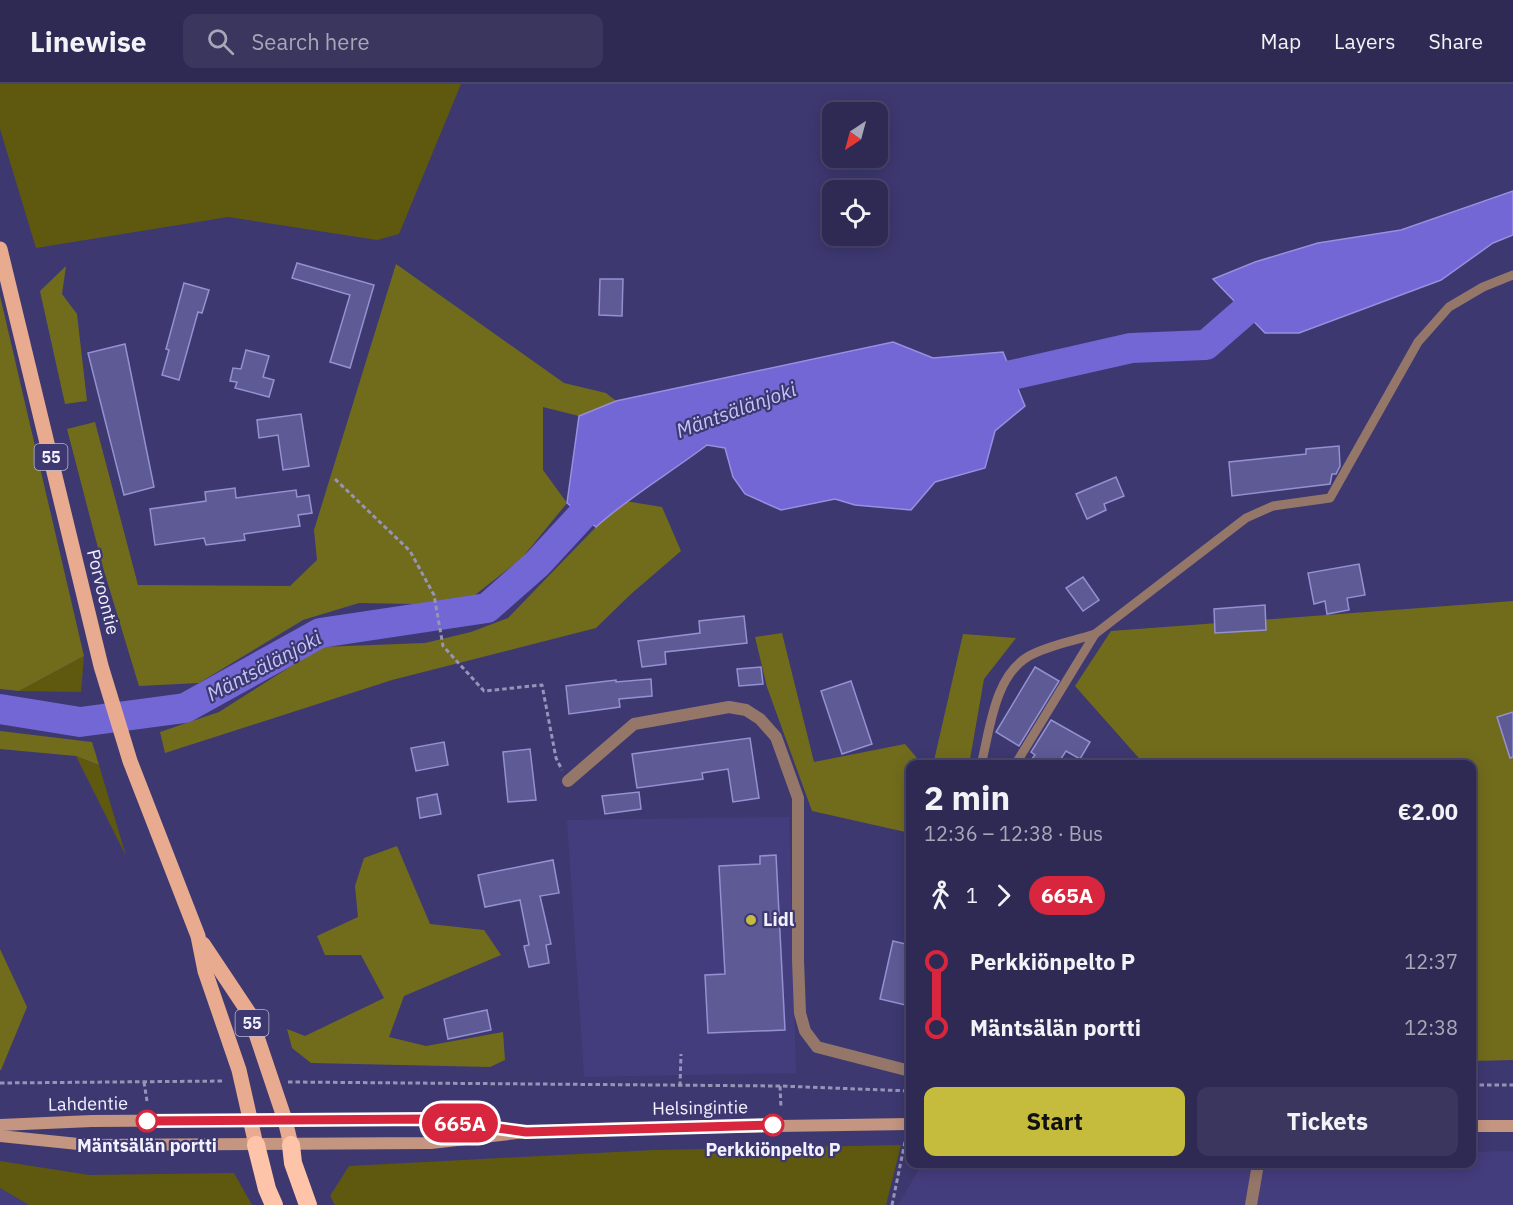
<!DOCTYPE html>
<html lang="en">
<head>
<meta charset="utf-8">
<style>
	:root { --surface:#2e2a54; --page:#3a365e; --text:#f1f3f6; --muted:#a7a7b8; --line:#49466b; --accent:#c5bc3d }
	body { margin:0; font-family:"IBM Plex Sans",sans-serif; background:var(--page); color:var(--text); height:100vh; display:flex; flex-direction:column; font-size:22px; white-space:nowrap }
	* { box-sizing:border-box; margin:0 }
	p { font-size:20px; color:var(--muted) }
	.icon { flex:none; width:33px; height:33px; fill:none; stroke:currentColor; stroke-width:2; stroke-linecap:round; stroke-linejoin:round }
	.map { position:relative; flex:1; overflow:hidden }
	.panel { position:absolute; left:906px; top:676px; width:570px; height:408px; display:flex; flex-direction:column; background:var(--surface); border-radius:12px; box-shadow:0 3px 15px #0003,0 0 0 2px var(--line) }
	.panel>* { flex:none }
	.badge { padding:0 12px; border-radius:20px; font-size:21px; line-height:39px }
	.needle { width:39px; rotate:216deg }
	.tools { position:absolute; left:822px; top:18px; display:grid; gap:12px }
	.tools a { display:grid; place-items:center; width:66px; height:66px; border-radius:12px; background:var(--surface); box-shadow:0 3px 15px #0003,0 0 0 2px var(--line); font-size:30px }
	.map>.badge { position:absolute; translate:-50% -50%; box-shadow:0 0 0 3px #fff }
	.legs { display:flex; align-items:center; gap:9px; height:66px; padding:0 18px; font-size:20px }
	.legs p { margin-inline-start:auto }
	.overview { display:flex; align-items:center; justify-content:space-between; height:102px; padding:0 18px }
	h1 { font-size:33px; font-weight:700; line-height:45px }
	.primary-button { display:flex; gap:12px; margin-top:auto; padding:12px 18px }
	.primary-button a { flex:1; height:69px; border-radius:12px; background:var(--accent); color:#111; font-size:24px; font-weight:700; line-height:69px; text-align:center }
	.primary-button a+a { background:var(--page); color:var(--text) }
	ul { padding:0 18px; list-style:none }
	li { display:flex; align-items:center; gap:21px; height:66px; font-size:22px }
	li i { display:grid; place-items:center; width:9px; height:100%; margin:0 8px; background:currentColor }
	li i::after { content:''; width:15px; height:15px; margin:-8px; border:4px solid; border-radius:50%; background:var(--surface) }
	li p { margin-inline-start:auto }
	li:first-child i { background:linear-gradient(#0000 50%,currentColor 0) }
	li:last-child i { background:linear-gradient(currentColor 50%,#0000 0) }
	header { display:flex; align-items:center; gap:36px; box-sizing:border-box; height:84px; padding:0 30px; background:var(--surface); border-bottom:2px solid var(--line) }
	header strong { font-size:28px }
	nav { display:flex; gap:33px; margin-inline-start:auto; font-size:21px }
	.search { width:420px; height:54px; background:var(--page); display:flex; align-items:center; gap:15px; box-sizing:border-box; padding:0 21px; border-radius:12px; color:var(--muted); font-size:22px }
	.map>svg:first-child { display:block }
	.built { fill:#443d7d }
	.green { fill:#5e590e }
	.forest { fill:#716c1c }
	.water { fill:#7366d5; stroke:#988fe1; stroke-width:1.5 }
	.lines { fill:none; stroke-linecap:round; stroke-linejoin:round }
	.river { stroke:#7366d5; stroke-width:30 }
	.building { fill:#5e5a96; stroke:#9491d2; stroke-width:1.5 }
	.path { stroke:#9694b7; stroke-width:3; stroke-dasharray:4.5 3; stroke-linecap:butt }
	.lane { stroke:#95776a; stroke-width:9 }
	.street { stroke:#95776a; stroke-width:12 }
	.secondary { stroke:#c49580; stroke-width:12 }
	.primary { stroke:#e8ab90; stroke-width:15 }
	.highway { stroke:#fec4aa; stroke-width:18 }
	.line-1-casing { stroke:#fff; stroke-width:14 }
	.line-1 { stroke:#d7263d; stroke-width:9 }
	.poi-dot { fill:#c5bc3d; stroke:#3d3870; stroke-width:2 }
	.stop-1-dot { fill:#fff; stroke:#d7263d; stroke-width:3 }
	.labels { text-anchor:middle; stroke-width:4.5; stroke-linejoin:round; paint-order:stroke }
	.shield { fill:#3d3870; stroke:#bab9d3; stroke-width:1.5 }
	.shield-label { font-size:16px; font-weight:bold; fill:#f0f0fe }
	.street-label { font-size:18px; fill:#f0f0fe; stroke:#3d3870 }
	.poi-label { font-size:18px; font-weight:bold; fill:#f0f0fe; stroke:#3d3870; text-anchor:start }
	.stop-label { font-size:18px; font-weight:bold; fill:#f0f0fe; stroke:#3d3870 }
	.water-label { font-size:20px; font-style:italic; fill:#c5c4fc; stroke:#3d3870 }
</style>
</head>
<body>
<header>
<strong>Linewise</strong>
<div class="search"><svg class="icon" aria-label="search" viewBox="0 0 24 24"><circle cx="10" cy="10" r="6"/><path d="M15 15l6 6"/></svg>Search here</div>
<nav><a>Map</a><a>Layers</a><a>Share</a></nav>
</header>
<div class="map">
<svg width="1513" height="1121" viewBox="0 0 1513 1121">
	<rect width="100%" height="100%" fill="#3d3870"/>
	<g class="built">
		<polygon points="789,733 796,989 584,993 567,736"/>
		<polygon points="1513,1067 1513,1121 898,1121 921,1082 1472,1080 1472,1068"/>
		<polygon points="0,1104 29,1121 0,1121"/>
	</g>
	<g class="green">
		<polygon points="0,0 461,0 399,150 377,156 228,133 36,164 0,45"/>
		<polygon points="84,572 81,608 19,607"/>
		<polygon points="76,672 99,681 126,772"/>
		<polygon points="901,1061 886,1121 335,1121 330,1112 349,1082 654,1066"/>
		<polygon points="0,1077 89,1091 234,1089 252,1121 29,1121 0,1104"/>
	</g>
	<g class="forest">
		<polygon points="396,180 564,299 606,309 616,317 579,332 543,323 543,386 567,419 522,474 475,511 415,520 359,519 303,536 199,599 139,602 104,487 67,345 95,338 138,501 290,502 317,476 314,446"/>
		<polygon points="66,182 62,210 77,230 87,317 65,320 40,207"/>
		<polygon points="0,212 84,572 19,607 0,605"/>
		<polygon points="625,417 662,423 681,467 631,510 596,544 392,596 165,669 160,648 219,628 321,563 425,559 471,548 508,534 596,443"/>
		<polygon points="1513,517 1513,976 1472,977 1472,681 1145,681 1075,602 1111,547"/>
		<polygon points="782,549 814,678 905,660 923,681 910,681 910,749 812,727 767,603 755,553"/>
		<polygon points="963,550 1016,554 984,595 969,681 933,681"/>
		<polygon points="0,647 92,658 99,681 76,672 0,665"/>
		<polygon points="397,762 430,840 484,846 501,871 404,912 389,953 426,962 503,948 505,976 490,983 311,979 292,964 287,945 305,952 384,914 361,871 325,871 317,852 358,833 355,802 364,774"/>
		<polygon points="0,865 27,923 1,986 0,986"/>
	</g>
	<g class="water">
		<polygon points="1513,107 1513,151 1493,159 1441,196 1299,249 1265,249 1213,195 1255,178 1318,159 1401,146"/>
		<path d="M 893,258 L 933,274 L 1003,268 L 1025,322 L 995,347 L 985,384 L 935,398 L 911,426 L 855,421 L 835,415 L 781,426 L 745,410 L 733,393 L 725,364 L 707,361 C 670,389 630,412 596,443 L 567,419 L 579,332 L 616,317 Z"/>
	</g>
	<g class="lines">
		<g class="river">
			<polyline points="972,292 999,294 1131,264 1206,261 1276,200"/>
			<polyline points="0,625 80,638 185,624 320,549 487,524 537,480 609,402"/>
		</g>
	</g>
	<g class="building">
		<polygon points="297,179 374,201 350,284 330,278 350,211 292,194"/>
		<polygon points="600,195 623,195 622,232 599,231"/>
		<polygon points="184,199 209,206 202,229 198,228 179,296 162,291 169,266 166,265"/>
		<polygon points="125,260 154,403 124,411 88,269"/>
		<polygon points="246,266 269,272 263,293 274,296 269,313 235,304 237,298 230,297 233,284 241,285"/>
		<polygon points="301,330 309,382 283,386 278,351 259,354 257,336"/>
		<polygon points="1339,362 1340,382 1336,390 1332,390 1330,400 1232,412 1229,378 1306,370 1306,365"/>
		<polygon points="1116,393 1124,412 1104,420 1106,426 1087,435 1076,410"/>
		<polygon points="235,404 236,414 296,406 297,413 309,411 312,429 298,431 300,442 244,450 245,456 206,461 204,454 155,461 150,425 206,417 205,408"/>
		<polygon points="1359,480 1365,511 1347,514 1349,526 1327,530 1325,517 1314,520 1308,489"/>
		<polygon points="1083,493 1099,516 1083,527 1066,504"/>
		<polygon points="1265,521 1266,546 1215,549 1214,525"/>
		<polygon points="744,532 747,559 665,568 666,580 642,583 638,557 700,549 699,537"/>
		<polygon points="761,583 763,600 739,602 737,585"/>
		<polygon points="1035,583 1059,597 1019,662 996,648"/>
		<polygon points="651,595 652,612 619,615 620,623 569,630 566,602 616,596 616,598"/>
		<polygon points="851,597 872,660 842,670 821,607"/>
		<polygon points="1513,628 1513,673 1510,674 1497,633"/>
		<polygon points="1051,636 1090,658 1080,675 1066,667 1057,681 1040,681 1031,676 1035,671 1031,668"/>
		<polygon points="750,654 759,714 733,718 728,685 702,689 703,695 637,704 632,670"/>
		<polygon points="444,658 448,681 416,687 411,664"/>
		<polygon points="530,665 536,716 508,718 503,668"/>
		<polygon points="639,708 641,725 605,730 602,712"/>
		<polygon points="437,710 441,730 420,734 417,714"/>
		<polygon points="776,771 785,946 708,949 705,891 725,890 719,782 760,780 760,772"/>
		<polygon points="553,776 559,809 540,812 551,860 546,861 549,879 529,883 524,862 529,861 520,816 485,823 478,791"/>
		<polygon points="893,857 910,861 910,922 880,915"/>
		<polygon points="487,926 491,946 448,955 444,935"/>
	</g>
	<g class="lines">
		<g class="path">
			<polyline points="335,395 410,467 434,511 443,562 484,607 542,601 556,674 562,686"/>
			<polyline points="144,998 147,1017"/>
			<polyline points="288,998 780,1002 910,1007"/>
			<polyline points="0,999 225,997"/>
			<polyline points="1472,1001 1513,1001"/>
			<polyline points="680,1002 681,970"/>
			<polyline points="780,1002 781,1024"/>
			<polyline points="892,1121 906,1053"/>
		</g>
		<g class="lane">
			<path d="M 981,681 C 990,646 994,592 1029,572 C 1048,561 1074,557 1095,550"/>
			<polyline points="1015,681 1095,550 1246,434 1273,422 1330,414 1418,258 1449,223 1483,203 1513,191"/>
		</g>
		<g class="street">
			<polyline points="568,697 634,640 729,623 746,626 760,635 776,653 798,714 798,876 800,929 805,947 817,963 910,987"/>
			<polyline points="1251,1121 1258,1080"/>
		</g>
		<g class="secondary">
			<polyline points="0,1041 92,1037 430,1035 507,1045"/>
			<polyline points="1472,1042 1513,1042"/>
			<polyline points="0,1052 88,1061 431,1059 526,1048 597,1045 910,1040"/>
		</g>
		<g class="primary">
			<polyline points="0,165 101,582 130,677 198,852 205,887 239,986 256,1061"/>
			<polyline points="203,860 249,929 285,1036 291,1061"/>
		</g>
		<g class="highway">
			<polyline points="256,1061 267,1105 274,1121"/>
			<polyline points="291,1061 293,1079 308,1121"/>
		</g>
	</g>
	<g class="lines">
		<g class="line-1-casing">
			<polyline id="line-1" points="147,1037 430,1035 526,1048 773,1041"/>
		</g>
		<use href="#line-1" class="line-1"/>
	</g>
	<circle class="poi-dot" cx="751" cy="836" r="6"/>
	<g class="stop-1-dot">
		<circle cx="147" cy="1037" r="10"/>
		<circle cx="773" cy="1041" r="10"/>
	</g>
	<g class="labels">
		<g class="shield">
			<rect x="34.5" y="360" width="33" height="26" rx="4.5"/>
			<rect x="235.5" y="926" width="33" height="26" rx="4.5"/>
		</g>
		<g class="shield-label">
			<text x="51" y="379">55</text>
			<text x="252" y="945">55</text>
		</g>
		<g class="street-label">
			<text transform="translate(103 508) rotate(76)" y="6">Porvoontie</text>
			<text transform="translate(88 1020) rotate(-1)" y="6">Lahdentie</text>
			<text transform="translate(700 1024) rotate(-1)" y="6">Helsingintie</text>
		</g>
		<g class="poi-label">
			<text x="763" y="842">Lidl</text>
		</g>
		<g class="stop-label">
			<text x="147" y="1068">Mäntsälän portti</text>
			<text x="773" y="1072">Perkkiönpelto P</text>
		</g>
		<g class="water-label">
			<text transform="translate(736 326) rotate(-20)" y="7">Mäntsälänjoki</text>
			<text transform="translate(264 582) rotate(-28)" y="7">Mäntsälänjoki</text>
		</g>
	</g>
</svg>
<div class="tools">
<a><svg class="needle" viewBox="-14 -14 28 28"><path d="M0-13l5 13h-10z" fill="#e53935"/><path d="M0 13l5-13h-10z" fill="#a7a7b8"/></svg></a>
<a><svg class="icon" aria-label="locate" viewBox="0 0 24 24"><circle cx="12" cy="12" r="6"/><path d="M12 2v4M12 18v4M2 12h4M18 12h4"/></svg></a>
</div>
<b class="badge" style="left:460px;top:1039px;background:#d7263d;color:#fff">665A</b>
<section class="panel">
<div class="overview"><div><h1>2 min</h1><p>12:36 – 12:38 · Bus</p></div><b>€2.00</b></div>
<div class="legs"><svg class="icon" aria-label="walk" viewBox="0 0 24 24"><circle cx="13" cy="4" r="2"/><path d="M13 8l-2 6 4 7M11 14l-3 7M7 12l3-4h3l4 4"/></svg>1<svg class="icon" aria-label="forward" viewBox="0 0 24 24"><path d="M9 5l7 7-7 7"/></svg><b class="badge" style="background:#d7263d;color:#fff">665A</b></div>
<ul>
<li><i style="color:#d7263d"></i><b>Perkkiönpelto P</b><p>12:37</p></li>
<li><i style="color:#d7263d"></i><b>Mäntsälän portti</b><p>12:38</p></li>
</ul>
<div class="primary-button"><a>Start</a><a>Tickets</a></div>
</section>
</div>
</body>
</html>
